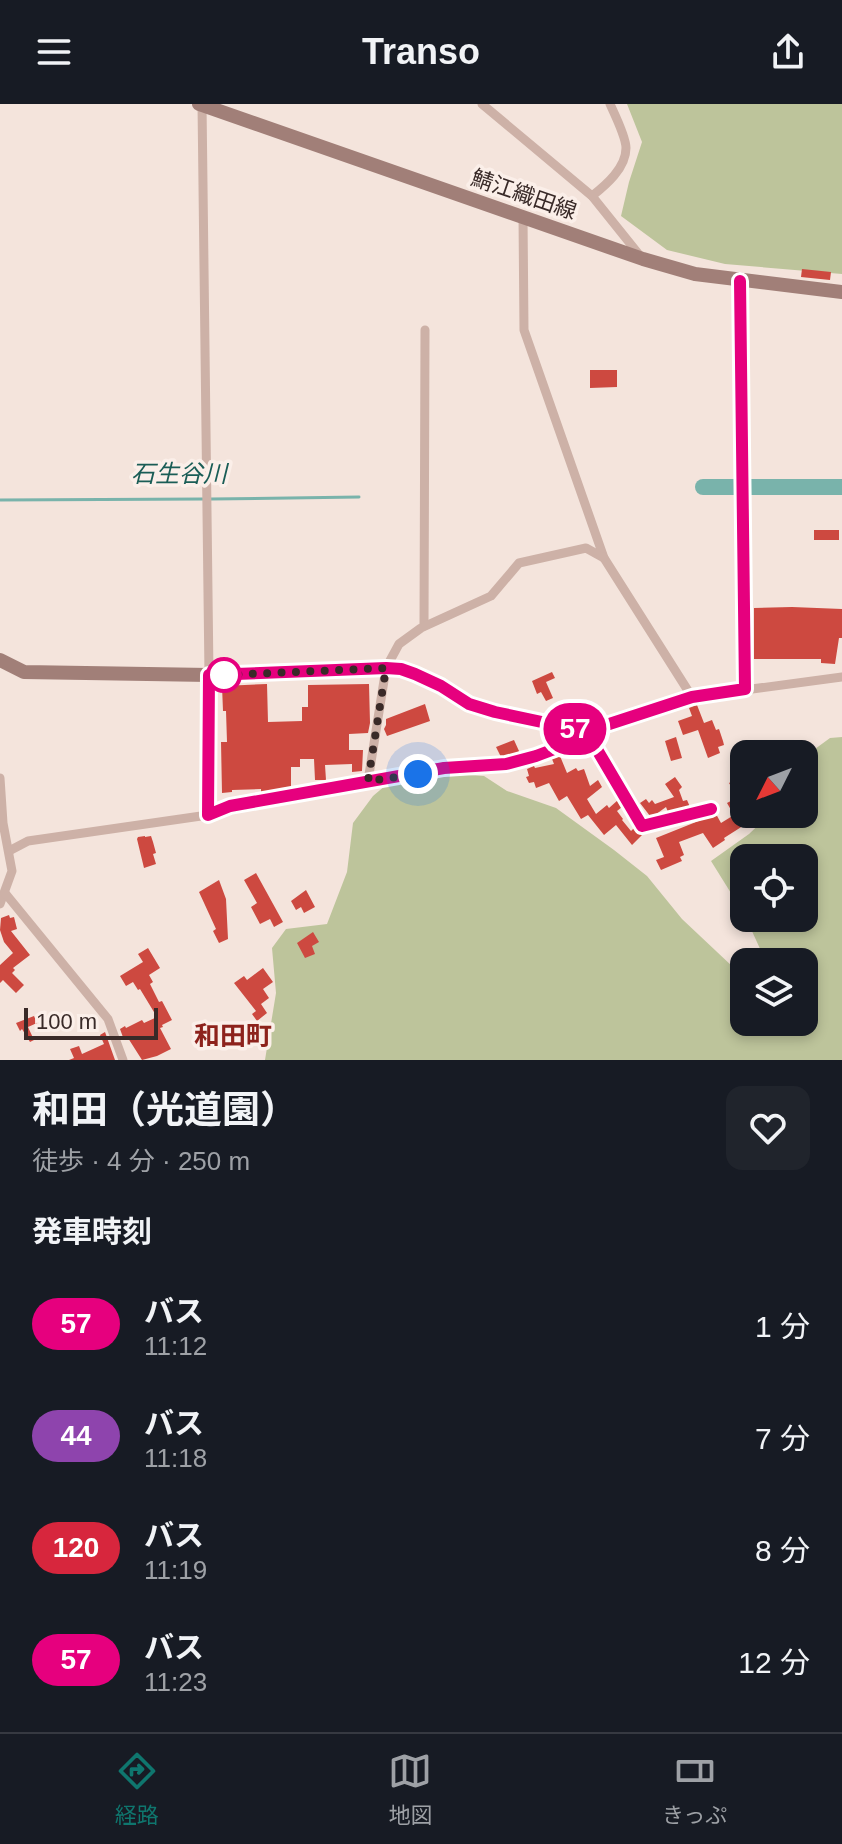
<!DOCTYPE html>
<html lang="ja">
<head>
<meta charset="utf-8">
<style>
	:root { --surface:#171b24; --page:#20242c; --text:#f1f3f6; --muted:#9ea1a6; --line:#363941; --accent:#0f766e }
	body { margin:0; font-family:Helvetica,"Noto Sans JP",sans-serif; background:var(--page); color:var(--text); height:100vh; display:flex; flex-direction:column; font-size:30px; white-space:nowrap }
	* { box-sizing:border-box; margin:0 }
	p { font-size:26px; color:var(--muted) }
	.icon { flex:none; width:44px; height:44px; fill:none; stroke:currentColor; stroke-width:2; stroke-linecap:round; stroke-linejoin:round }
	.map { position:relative; height:956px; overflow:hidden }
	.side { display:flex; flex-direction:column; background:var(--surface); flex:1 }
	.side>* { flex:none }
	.badge { padding:0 16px; border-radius:26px; font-size:28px; line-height:52px }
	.needle { width:52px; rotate:228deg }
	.buttons { position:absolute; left:730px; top:636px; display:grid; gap:16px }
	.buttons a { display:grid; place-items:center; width:88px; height:88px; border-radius:16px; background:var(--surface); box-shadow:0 4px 12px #0003; font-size:40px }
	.scale { position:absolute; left:24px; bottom:20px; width:134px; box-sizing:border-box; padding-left:8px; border:4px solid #392a28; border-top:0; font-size:22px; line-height:28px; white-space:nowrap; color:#392a28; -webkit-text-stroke:6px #fbefe9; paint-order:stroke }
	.you { position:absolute; width:40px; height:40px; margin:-20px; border:6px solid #fff; border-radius:50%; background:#1a73e8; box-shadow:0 0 0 12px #1a73e833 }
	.map>.badge { position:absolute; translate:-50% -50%; box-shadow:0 0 0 4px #fff }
	h2 { padding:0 32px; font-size:30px; line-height:72px }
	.round { display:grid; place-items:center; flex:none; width:84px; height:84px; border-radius:16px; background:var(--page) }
	.overview { display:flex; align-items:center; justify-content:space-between; height:136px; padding:0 32px }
	h1 { font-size:38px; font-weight:700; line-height:60px }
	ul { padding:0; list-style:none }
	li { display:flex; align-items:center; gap:24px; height:112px; padding:0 32px }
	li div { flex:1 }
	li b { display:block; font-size:30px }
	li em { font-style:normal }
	li .badge { min-width:88px; font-weight:700; text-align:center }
	header { display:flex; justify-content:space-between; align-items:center; height:104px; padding:0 32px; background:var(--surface); font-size:36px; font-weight:700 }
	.menu { display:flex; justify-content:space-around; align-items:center; height:112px; border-top:2px solid var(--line); background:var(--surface); font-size:22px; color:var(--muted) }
	.menu a { display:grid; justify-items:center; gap:4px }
	.menu .active { color:var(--accent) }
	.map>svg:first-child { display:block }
	.green { fill:#bdc49b }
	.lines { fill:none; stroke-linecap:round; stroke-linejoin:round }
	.stream { stroke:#79b3ab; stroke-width:3 }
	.river { stroke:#79b3ab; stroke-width:16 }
	.building { fill:#cd4940 }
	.street { stroke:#cdb1a7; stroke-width:9 }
	.secondary { stroke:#a17f78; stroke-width:14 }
	.line-casing { stroke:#fff; stroke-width:18 }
	.line { stroke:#e6007e; stroke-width:12 }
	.walk { stroke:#392a28; stroke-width:8; stroke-dasharray:0 14.4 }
	.stop-dot { fill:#fff; stroke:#e6007e; stroke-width:4 }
	.labels { text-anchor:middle; stroke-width:7; stroke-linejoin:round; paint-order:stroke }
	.street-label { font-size:22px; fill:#392a28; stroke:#fbefe9 }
	.water-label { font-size:24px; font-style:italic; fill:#1a5d56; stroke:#fbefe9 }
	.quarter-label { font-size:26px; font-weight:bold; fill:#8d221c; stroke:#fbefe9 }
</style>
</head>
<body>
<header><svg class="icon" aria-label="menu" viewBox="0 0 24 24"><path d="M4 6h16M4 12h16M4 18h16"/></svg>Transo<svg class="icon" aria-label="share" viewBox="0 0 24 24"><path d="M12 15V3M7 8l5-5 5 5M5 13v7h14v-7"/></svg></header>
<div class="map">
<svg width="842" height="956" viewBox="0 0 842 956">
	<rect width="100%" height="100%" fill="#f4e4dc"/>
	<g class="green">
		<polygon points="627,0 842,0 842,170 725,160 667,146 621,112 629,78 642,38"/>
		<polygon points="842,633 842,956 265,956 276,889 272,844 286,825 327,820 347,768 353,719 373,692 399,670 453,670 484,672 507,687 556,704 614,746 647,772 682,815 733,863 744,868 744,918 804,918 804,858 766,858 746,814 804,814 804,754 744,754 744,810 711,757 749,730 770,710 804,710 804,653 830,634"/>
	</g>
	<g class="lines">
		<g class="stream">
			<polyline points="211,395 359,393"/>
			<polyline points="0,396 203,395"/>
		</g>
		<polyline class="river" points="703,383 842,383"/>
	</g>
	<g class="building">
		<polygon points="802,165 831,168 830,176 801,173"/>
		<polygon points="590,266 617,266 617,283 590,284"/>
		<rect x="814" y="426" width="25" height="10"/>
		<polygon points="792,503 842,505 842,534 839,534 835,560 821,559 821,555 754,555 754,504"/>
		<polygon points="552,568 555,574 546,578 553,594 546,597 541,588 537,590 532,577"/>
		<polygon points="267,580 268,618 302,617 302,603 308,603 308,581 369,580 370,619 368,629 349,630 349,646 363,646 362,667 352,668 352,660 325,661 326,676 315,676 314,655 300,655 300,663 291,663 291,683 268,688 261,688 261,685 232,686 232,688 222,689 221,638 227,638 226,607 223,607 222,582"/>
		<polygon points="425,600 430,617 387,632 384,625 386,621 386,615"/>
		<polygon points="697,601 704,619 712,616 716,626 719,625 723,637 724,641 718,643 720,649 708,654 698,626 683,631 678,617 692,612 689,604"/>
		<polygon points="676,633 682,654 671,657 665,637"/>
		<polygon points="514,636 519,647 518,649 501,653 496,643"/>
		<polygon points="560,652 567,669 576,664 578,667 584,665 590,682 598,676 602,683 587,695 596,710 607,701 609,704 618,696 622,703 617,707 623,715 622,716 631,727 634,724 642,731 632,741 616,721 604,731 588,711 581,715 567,692 559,697 549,679 536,684 534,678 529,679 526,673 529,672 527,665 534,662 535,664 554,660 552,655"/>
		<polygon points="744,670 744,708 741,710 746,720 724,734 725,736 713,744 703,729 679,738 684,751 680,753 682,757 661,766 656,756 664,753 656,734 716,710 721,719 734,711 727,699 742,691 738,682 732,684 729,679"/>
		<polygon points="675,673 682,683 679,686 683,697 687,696 690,703 668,708 666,703 655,711 650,712 640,699 646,695 649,699 652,696 655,700 674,693 665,680"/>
		<polygon points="145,732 145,733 151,732 153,738 156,749 153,750 156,760 144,764 137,735 138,733"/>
		<polygon points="256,769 283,818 274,823 270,815 260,820 251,803 257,799 244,776"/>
		<polygon points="219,776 226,795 228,835 219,839 213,827 216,825 199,788"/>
		<polygon points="306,786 315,803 304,809 301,803 296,806 291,797"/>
		<polygon points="9,811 10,814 14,813 17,825 11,827 30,851 13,864 15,866 12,869 24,881 16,889 3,876 0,879 0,861 13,849 4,838 0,826 1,814"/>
		<polygon points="313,828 319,838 312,842 315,850 305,854 297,839"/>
		<polygon points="148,844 160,864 149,871 153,878 150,880 159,898 162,897 172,916 162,921 163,923 160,924 171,945 157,952 142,956 128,934 124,936 120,925 125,922 126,924 142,916 144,919 157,913 140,885 138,886 133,878 126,882 120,872 143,858 138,850"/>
		<polygon points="263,864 273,878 263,885 269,894 261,900 267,909 257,917 252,910 256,907 234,879 244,872 247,876"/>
		<polygon points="34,912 37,919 28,923 34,936 30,938 22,925 20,927 16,919"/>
		<polygon points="105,928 115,956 69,956 74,954 70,945 79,942 82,950 104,940 100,931"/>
	</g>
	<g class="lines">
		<g class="street">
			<polyline points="202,0 209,571 208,711"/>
			<polyline points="482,0 592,92 641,153"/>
			<path d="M 592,92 C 606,81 626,64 626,44 C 626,33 615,11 610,0"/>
			<polyline points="523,112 524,226 604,454 692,593 842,573"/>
			<polyline points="740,177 745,585"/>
			<polyline points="424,522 425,226"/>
			<polyline points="589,632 642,722 711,705"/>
			<polyline points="0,674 3,719 12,767 0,800"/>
			<polyline points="368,677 386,564 399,540 421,524 491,492 519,459 586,444 604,454"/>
			<polyline points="9,747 28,737 208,711 230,702 444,664 506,660 536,652 577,637 589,632 596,625"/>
			<polyline points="5,789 108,915 123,956"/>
		</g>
		<g class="secondary">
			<polyline points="199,0 643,155 695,170 842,188"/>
			<polyline points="0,556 24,568 209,571 386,564 401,565 415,570 441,582 469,600 495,608 575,625 597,624 692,593"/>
		</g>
	</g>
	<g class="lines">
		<g class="line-casing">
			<polyline id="line" points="711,705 642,722 589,632 536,652 506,660 444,664 230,702 208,711 209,571 386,564 401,565 415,570 441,582 469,600 495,608 575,625 597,624 692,593 745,585 740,177"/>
		</g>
		<use href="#line" class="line"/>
		<polyline class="walk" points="224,571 386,564 368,677 418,670"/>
	</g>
	<circle class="stop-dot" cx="224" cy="571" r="16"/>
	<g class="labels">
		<g class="street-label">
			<text transform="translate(524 90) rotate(19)" y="8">鯖江織田線</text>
		</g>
		<g class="water-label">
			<text x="179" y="378">石生谷川</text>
		</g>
		<g class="quarter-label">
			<text x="233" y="941">和田町</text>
		</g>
	</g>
</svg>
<div class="buttons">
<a><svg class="needle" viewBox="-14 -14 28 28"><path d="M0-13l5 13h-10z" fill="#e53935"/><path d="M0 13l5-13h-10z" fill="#9ea1a6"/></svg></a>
<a><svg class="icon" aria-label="locate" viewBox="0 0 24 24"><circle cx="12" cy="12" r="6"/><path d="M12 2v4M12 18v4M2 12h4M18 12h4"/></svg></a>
<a><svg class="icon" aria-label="layers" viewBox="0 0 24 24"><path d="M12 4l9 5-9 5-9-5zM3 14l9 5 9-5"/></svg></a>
</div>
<div class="scale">100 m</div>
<div class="you" style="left:418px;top:670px"></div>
<b class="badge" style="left:575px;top:625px;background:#e6007e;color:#fff">57</b>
</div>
<section class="side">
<div class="overview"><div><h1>和田（光道園）</h1><p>徒歩 · 4 分 · 250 m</p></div><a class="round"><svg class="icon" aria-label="heart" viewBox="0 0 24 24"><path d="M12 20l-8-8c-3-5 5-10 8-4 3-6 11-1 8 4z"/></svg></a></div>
<h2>発車時刻</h2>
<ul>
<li><span class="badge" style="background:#e6007e;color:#fff">57</span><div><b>バス</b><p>11:12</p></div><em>1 分</em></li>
<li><span class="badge" style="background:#8e44ad;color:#fff">44</span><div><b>バス</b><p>11:18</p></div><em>7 分</em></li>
<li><span class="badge" style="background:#d7263d;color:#fff">120</span><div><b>バス</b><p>11:19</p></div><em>8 分</em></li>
<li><span class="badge" style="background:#e6007e;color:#fff">57</span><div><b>バス</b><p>11:23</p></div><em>12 分</em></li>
</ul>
</section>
<nav class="menu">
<a class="active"><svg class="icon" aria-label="directions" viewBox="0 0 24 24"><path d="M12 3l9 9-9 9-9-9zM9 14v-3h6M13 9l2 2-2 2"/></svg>経路</a>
<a><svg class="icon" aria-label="map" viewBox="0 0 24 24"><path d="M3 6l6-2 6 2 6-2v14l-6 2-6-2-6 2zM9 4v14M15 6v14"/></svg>地図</a>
<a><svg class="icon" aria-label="tickets" viewBox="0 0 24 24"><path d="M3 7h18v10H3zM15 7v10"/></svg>きっぷ</a>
</nav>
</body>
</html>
